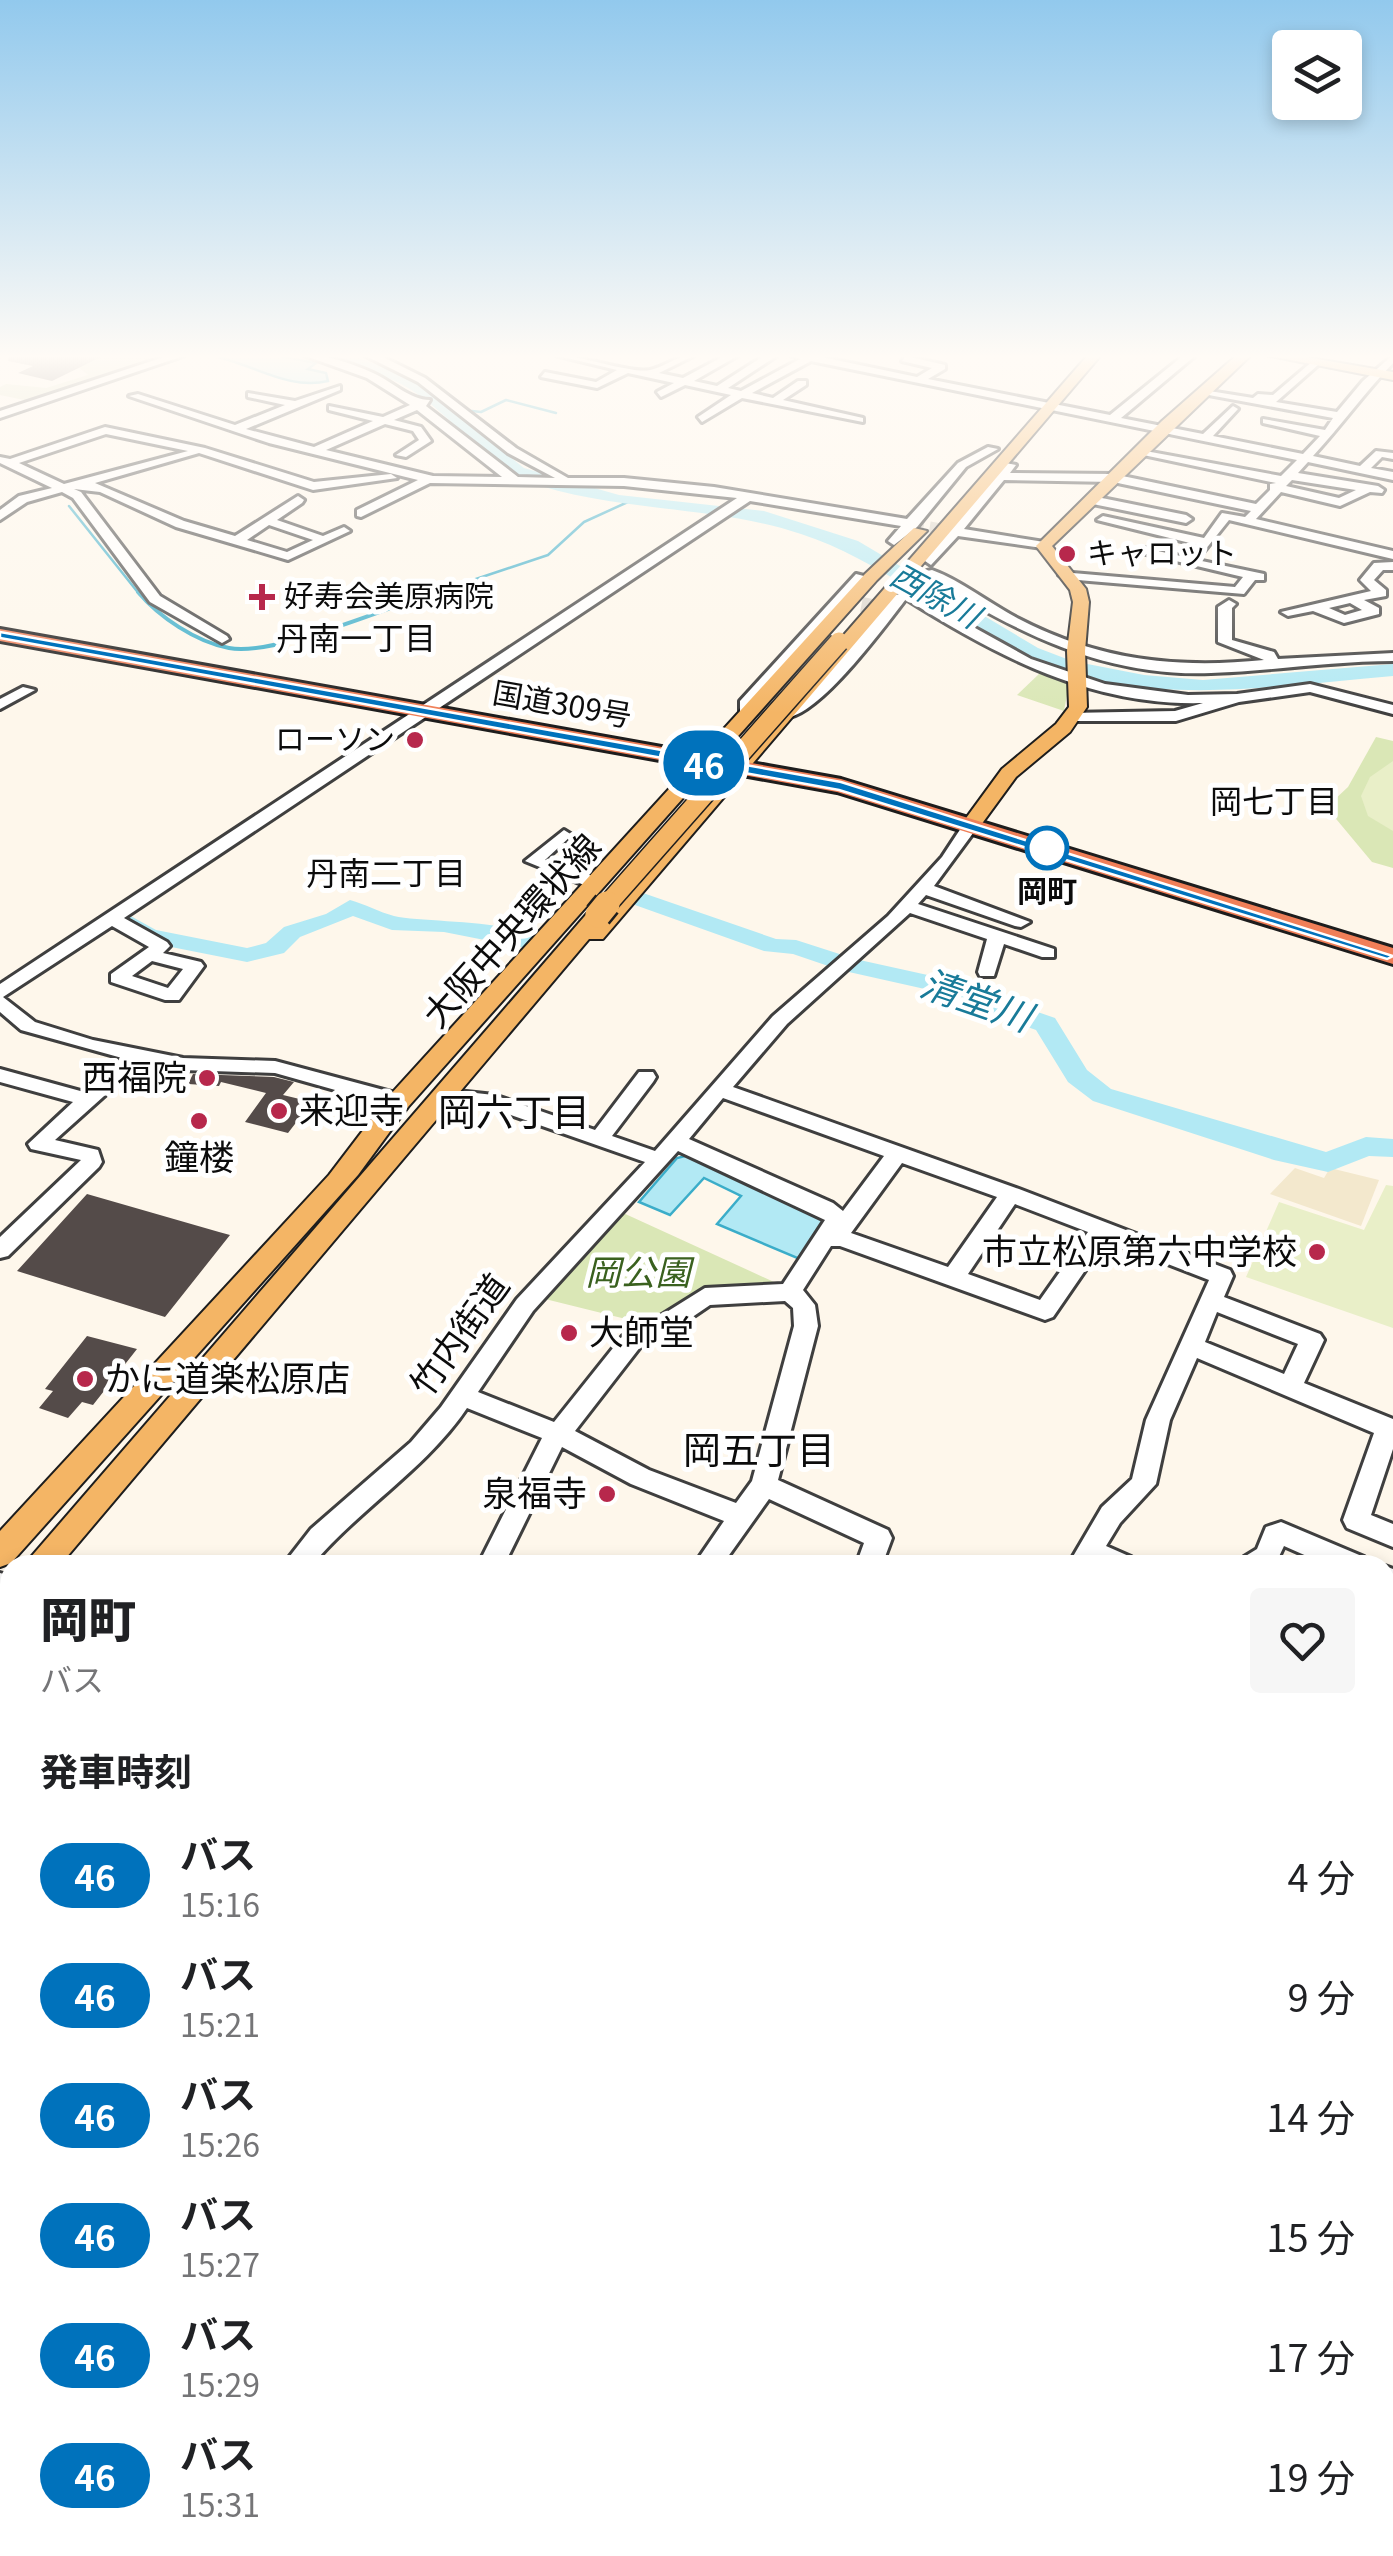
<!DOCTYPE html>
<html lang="ja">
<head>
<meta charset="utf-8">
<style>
	:root { --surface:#fff; --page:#f6f6f6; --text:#202124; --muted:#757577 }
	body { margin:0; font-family:Georgia,"Noto Sans JP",serif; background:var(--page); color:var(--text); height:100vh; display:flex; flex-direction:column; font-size:38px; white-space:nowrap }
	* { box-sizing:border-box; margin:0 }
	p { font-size:32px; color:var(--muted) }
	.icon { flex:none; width:55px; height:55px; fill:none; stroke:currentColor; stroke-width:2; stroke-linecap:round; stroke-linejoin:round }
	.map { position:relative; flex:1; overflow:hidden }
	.side { position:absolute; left:0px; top:1555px; width:1395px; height:1002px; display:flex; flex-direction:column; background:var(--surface); border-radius:30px 30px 0 0; box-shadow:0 5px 15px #0003 }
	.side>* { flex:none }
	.badge { padding:0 20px; border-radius:32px; font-size:35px; line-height:65px }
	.fabs { position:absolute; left:1272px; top:30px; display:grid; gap:20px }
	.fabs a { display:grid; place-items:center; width:90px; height:90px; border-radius:10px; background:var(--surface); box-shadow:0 5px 15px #0003; font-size:50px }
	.map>.badge { position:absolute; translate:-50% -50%; box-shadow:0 0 0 5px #fff }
	h2 { padding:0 40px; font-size:38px; line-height:90px }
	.round { display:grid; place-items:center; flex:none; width:105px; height:105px; border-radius:10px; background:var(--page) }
	.head { display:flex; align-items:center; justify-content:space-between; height:170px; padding:0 40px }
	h1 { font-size:48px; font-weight:800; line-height:75px }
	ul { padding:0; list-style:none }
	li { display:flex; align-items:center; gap:30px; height:120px; padding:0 40px }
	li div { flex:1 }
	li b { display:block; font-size:38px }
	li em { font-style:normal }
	li .badge { min-width:110px; font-weight:700; text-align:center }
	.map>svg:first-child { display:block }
	.farmland { fill:#f3e8cd }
	.green { fill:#dae7b6 }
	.cemetery { fill:#dbdfbe }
	.pitch { fill:#e9efc8 }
	.water { fill:#b2e9f4; stroke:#3badc9; stroke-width:2.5 }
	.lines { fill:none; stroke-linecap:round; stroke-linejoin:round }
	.stream-far1 { stroke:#3badc9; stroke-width:2.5 }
	.stream { stroke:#3badc9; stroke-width:4 }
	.river { fill:#b2e9f4; fill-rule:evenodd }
	.building { fill:#544b49 }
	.minor-tunnel-far1 { stroke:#dad4ca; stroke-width:11; stroke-dasharray:11 6; stroke-linecap:butt }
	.minor-tunnel { stroke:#dad4ca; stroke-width:15; stroke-dasharray:15 8; stroke-linecap:butt }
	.minor-casing { stroke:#3f3f3f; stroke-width:6 }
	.major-casing { stroke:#1d1d1d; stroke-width:4 }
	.highway-casing { stroke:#1d1d1d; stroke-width:6 }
	.minor { fill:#fff; fill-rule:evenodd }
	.major { fill:#f4b565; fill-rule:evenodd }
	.highway { fill:#f07f58; fill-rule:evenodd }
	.major-bridge-far1-casing { stroke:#1d1d1d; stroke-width:22; stroke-linecap:butt }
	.major-bridge-casing { stroke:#1d1d1d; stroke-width:30; stroke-linecap:butt }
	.major-bridge-far1 { stroke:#f4b565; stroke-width:19 }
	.major-bridge { stroke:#f4b565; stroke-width:25 }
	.line { fill:#0072bc; stroke:#fff; stroke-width:2.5 }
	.poi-dot { fill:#b7284c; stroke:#fff; stroke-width:4 }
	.stop-dot { fill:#fff; stroke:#0072bc; stroke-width:5 }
	.labels { text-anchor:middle; stroke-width:10; stroke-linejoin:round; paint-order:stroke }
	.far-poi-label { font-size:30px; fill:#0c0c0c; stroke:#fff; text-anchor:start }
	.far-street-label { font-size:30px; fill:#0c0c0c; stroke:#fff }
	.far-stop-label { font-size:30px; font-weight:bold; fill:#0c0c0c; stroke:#fff }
	.far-water-label { font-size:32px; font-style:italic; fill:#197b99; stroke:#fff }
	.far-neighbourhood-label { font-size:32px; fill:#0c0c0c; stroke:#fff }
	.street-label { font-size:35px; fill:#0c0c0c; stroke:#fff }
	.poi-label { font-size:35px; fill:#0c0c0c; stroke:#fff; text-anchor:end }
	.park-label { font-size:35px; font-style:italic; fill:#3a611f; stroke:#fff }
	.water-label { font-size:38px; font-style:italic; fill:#197b99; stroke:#fff }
	.neighbourhood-label { font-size:38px; fill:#0c0c0c; stroke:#fff }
</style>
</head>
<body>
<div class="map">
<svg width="1393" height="2556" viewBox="0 0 1393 2556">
	<rect width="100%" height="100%" fill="#fef7eb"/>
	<polygon class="farmland" points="1295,1168 1324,1178 1330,1168 1379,1180 1361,1226 1270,1194"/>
	<g class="green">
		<polygon points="1040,673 1069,684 1064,711 1017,695"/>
		<polygon points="1376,737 1393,741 1393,868 1372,862 1332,814 1336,809 1332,802 1348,787"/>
		<polygon points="621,1212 785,1287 729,1291 669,1317 642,1323 541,1298"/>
	</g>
	<polygon class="cemetery" points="84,355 174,355 34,402 0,395 0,387 6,384 46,388 88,375 78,367 97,359"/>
	<g class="pitch">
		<polygon points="1393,761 1393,831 1368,816 1361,796 1370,777"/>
		<polygon points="1386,1185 1393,1186 1393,1328 1246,1277 1279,1202 1364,1230"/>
		<polygon points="365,2548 762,2548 759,2556 361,2556"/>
	</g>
	<g class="water">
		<path d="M 228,355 L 274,355 L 316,363 L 308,369 L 326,373 L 328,381 C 290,390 258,367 221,358 Z"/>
		<polygon points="689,1155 826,1219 802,1260 717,1224 741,1196 704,1178 670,1215 639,1202 677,1158"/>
	</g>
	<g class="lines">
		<g class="stream-far1">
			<polyline points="472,411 481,412 506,400 556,413"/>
			<polyline points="69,506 140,595"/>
			<polyline points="428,595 548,555 584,522 630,501"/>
		</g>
		<path class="stream" d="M 138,592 C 159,617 196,642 229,648 C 273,657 389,607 436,592"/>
		<g class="river">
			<path d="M 331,355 L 351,355 L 412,378 L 524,468 L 619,495 L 764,511 L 858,541 L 1038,648 L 1072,661 L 1144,675 L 1203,680 L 1393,664 L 1393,676 C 1272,686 1141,710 1027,657 C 948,621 884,561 801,534 C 717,506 626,512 541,486 C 484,468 452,411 401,384 C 379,372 351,369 331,355 Z"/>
			<polygon points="643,893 776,939 796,940 855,959 982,987 1003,1000 1055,1018 1087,1070 1111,1089 1326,1152 1366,1137 1393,1139 1393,1157 1369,1156 1328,1172 1274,1160 1093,1101 1068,1082 1036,1030 985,1012 965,998 840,970 793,954 764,951 635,905 631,900"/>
			<path d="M 350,900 C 365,904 379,912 394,916 C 425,923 517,919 538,941 L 526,948 L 444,932 L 392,930 L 353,916 L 300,937 L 284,953 L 247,962 L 141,941 L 115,921 L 127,914 L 156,930 L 247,948 L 266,943 L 284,927 L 326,914 Z"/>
		</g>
	</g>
	<g class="building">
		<polygon points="9,355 105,355 52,381 18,373 33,366 8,361"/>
		<polygon points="193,1074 274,1077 294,1082 283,1095 312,1102 288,1133 245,1122 266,1093 221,1082 219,1086 188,1084"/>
		<polygon points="87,1194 219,1232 230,1235 165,1317 17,1271"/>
		<polygon points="87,1336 137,1349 93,1405 82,1402 68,1418 39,1408 53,1391 45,1389"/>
	</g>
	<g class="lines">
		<polyline class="minor-tunnel-far1" points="913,524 953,531"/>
		<polyline class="minor-tunnel" points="839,600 890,610"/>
		<g class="minor-casing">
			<g id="minor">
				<polygon points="170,355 186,355 0,418 0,411"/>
				<path d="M 303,355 C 328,355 351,363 373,373 C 393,382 410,400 430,400 L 426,406 L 518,477 L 555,478 L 508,453 L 418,382 L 364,355 L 379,355 L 425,378 L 516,448 L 568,478 L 624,478 L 714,487 L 907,519 L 958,463 L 988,447 L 998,449 L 966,467 L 917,527 L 894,545 L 888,541 L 901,526 L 750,501 L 124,918 L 167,942 L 170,946 L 163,953 L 201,962 L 204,966 L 179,1000 L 165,1000 L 111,982 L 111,974 L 149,947 L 112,926 L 3,997 L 35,1022 L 93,1040 L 183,1058 L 275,1061 L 406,1096 L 409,1101 L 399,1108 L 275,1073 L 183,1070 L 142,1062 L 55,1140 L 98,1150 L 102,1162 L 99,1167 L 8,1256 L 0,1258 L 0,1237 L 81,1160 L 31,1149 L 28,1144 L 73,1102 L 0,1082 L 0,1069 L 84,1092 L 122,1058 L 21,1030 L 0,1012 L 0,984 L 737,498 L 624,486 L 430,483 L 361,517 L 357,516 L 357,510 L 418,480 L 269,443 L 129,396 L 138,394 L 235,425 L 285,405 L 248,397 L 248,393 L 295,401 L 340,386 L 340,390 L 246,429 L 314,447 L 373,421 L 329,410 L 329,406 L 383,417 L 410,405 L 367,378 ZM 417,410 L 502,477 L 433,476 L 326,450 L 385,424 L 413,431 L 419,440 L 396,455 L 406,457 L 431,441 L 421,427 L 394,420 ZM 152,961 L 183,969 L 168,988 L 132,976 Z"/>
				<path d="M 555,355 C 581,355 631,374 650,370 C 667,366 677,355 695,355 L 659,373 L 683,378 L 726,355 L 739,355 L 694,381 L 717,386 L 765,355 L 778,355 L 728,388 L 741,391 L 800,359 L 790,355 L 812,355 L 917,377 L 932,368 L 902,361 L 906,356 L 945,365 L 945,369 L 928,379 L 1110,415 L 1184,355 L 1196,355 L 1121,418 L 1203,434 L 1233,406 L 1238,409 L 1213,436 L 1303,454 L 1320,436 L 1263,423 L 1263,419 L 1325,430 L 1333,418 L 1198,393 L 1203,390 L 1253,398 L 1258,394 L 1273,395 L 1314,360 L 1318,365 L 1276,402 L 1337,412 L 1363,381 L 1393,355 L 1393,363 C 1364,393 1341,426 1313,456 L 1360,466 L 1376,451 L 1393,453 L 1393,459 L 1382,457 L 1371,468 L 1393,472 L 1393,480 L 1308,462 L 1298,473 L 1378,486 L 1384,490 L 1382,493 L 1370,492 L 1340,506 L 1281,492 L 1256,519 L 1393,551 L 1393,559 L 1229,520 L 1197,560 L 1264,574 L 1264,580 L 1255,580 L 1244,594 L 1066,579 L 1059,575 L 1061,572 L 1235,587 L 1243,577 L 1138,552 L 1144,548 L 1185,557 L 1198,545 L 1097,520 L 1103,516 L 1204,538 L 1222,513 L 1245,517 L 1251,511 L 1113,482 L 1004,480 L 964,529 L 1044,542 L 1049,543 L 1049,549 L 958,536 L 931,565 L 925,561 L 926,558 L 1006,463 L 1016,465 L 1010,473 L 1113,474 L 1256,504 L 1270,490 L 1270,484 L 1276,483 L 1134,453 L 1140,450 L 1281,476 L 1297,460 L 811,361 L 752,393 L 773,398 L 798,381 L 806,381 L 806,385 L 783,400 L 863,418 L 863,422 L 742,398 L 702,422 L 698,417 L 731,395 L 685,385 L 661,397 L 657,392 L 674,383 L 628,373 L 597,388 L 541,377 L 545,372 L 596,382 L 617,370 ZM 1292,480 L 1356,490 L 1339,498 L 1286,486 Z"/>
				<path d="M 105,427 L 205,448 L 314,482 L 391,474 L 397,478 L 313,490 L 199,453 L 95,483 L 184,521 L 235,536 L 298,496 L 304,500 L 302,503 L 277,520 L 323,536 L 344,527 L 350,531 L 288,560 L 176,527 L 100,492 L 74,489 L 81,492 L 160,596 L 227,636 L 229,639 L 222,643 L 150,602 L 73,498 L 62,492 L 27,502 L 0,520 L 0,510 L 19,496 L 52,488 L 0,463 L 0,457 L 10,459 ZM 106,434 L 188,451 L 64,484 L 19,463 ZM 269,525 L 313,540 L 287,552 L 247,540 Z"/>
				<polygon points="1092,496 1186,515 1192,519 1186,523 1088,503 1088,497"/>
				<path d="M 1393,562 L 1393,570 L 1383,570 L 1374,580 L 1386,590 L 1386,596 L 1364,600 L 1379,608 L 1379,614 L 1344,623 L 1313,611 L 1288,616 L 1281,612 L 1371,591 L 1360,580 L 1374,563 ZM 1350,603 L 1362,610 L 1345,615 L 1329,608 Z"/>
				<path d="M 932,570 C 962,581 990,604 1019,619 C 1098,660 1176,669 1264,660 L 1218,642 L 1218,607 L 1229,600 L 1236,604 L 1232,608 L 1232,640 L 1274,652 L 1278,659 L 1393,653 L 1393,661 C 1332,661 1272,671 1211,673 C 1103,677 1016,632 927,577 L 927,571 Z"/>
				<polygon points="856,574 868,577 752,705 750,720 740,720 740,701"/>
				<path d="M 910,592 L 1031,659 L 1105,684 L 1188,695 L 1237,694 L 1310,684 L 1393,705 L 1393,714 L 1310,692 L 1239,702 L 1176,721 L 1074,721 L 1066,716 L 1069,713 L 1175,711 L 1203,703 C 1092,706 998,657 906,599 C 884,627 816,721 782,718 L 782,712 L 804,700 L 895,595 Z"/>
				<polygon points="23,687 35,690 0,709 0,699"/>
				<path d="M 971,820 L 979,825 L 934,886 L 1030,922 L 1021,927 L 1015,926 L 926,895 L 918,904 L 1054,949 L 1054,957 L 1042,957 L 1004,944 L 994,976 L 980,976 L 978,972 L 987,939 L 910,913 L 787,1024 L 733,1087 L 1019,1189 L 1230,1270 L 1233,1276 L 1224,1297 L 1320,1334 L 1324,1340 L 1304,1383 L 1393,1419 L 1393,1449 L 1371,1515 L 1393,1524 L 1393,1547 L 1347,1528 L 1343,1520 L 1374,1433 L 1197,1358 L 1170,1420 L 1156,1484 L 1120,1523 L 1106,1546 L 1131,1557 L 1135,1565 L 1068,1565 L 1102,1507 L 1132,1479 L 1146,1420 L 1209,1280 L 1106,1240 L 1053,1317 L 1045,1320 L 840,1246 L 831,1246 L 803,1290 L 815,1305 L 818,1326 L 778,1480 L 888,1530 L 892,1538 L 882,1565 L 856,1565 L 864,1543 L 769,1499 L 722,1565 L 694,1565 L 724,1521 L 631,1484 L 562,1447 L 504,1565 L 478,1565 L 542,1438 L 467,1408 C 425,1470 360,1508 312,1565 L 283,1565 L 311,1529 L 411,1442 L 441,1407 L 517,1299 L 645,1162 L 491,1108 L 448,1100 L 445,1095 L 448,1090 L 494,1095 L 595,1130 L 639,1072 L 653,1072 L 656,1077 L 653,1082 L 612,1136 L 655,1151 L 773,1016 L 888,916 L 942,857 L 965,822 ZM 723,1098 L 884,1156 L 843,1211 L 833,1203 L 689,1139 ZM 678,1151 L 825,1220 L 783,1284 L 705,1288 L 649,1323 L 629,1328 L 554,1422 L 478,1392 L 533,1311 ZM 902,1163 L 997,1197 L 948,1267 L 851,1233 ZM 1015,1204 L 1088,1232 L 1040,1300 L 968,1274 ZM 785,1301 L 793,1308 L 794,1326 L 752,1481 L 736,1503 L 649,1470 L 575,1431 L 644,1342 L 663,1337 L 710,1305 ZM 1217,1312 L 1298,1344 L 1284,1374 L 1205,1342 Z"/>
				<polygon points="564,830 572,835 545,860 601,879 601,887 589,887 525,861"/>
				<polygon points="1281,1522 1364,1557 1368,1565 1327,1565 1284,1546 1275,1565 1240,1565 1244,1557 1257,1549 1266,1527"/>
				<polygon points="1385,1566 1393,1569 1393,1594 1385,1591"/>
				<polygon points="0,1573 10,1576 10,1600 0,1597"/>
				<polygon points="1385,1671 1393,1674 1393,1701 1385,1698"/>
				<polygon points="10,1900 10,1939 0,1944 0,1905"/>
				<polygon points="1385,1900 1393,1900 1393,1932 1385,1930"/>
				<polygon points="1385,2128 1393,2131 1393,2168 1385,2165"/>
				<polygon points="10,2163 10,2205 0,2209 0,2167"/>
				<polygon points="1393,2229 1393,2287 1385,2290 1385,2233"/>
				<polygon points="10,2264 10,2309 0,2313 0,2268"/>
				<polygon points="5,2378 10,2380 10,2419 0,2423 0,2380"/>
				<polygon points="1385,2388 1393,2392 1393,2431 1385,2427"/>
				<polygon points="187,2548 228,2548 224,2556 183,2556"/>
				<polygon points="976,2548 1016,2548 1015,2556 975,2556"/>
				<polygon points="1202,2548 1242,2548 1240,2556 1200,2556"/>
			</g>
		</g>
		<g class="major-casing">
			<g id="major">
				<polygon points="1088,355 1101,355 603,939 589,939 60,1565 24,1565 590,910 604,910"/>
				<polygon points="1237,355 1251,355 1052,546 1086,589 1089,602 1085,651 1087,707 1070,732 1016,777 978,829 964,829 961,825 1002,769 1056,724 1069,707 1067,651 1073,602 1070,590 1036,546 1162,421"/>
				<polygon points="1265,355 1294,355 1393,372 1393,380"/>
				<polygon points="914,528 927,531 877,580 408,1107 358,1175 11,1563 0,1567 0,1531 329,1175 390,1095 865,574"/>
				<polygon points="10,1585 10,1621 0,1625 0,1588"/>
			</g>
		</g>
		<g class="highway-casing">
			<polygon id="highway" points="0,629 841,779 1393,948 1393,964 837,792 0,641"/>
		</g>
		<use href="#minor" class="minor"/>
		<use href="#major" class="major"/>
		<use href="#highway" class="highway"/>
		<g class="major-bridge-far1-casing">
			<polyline id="major-bridge-far1" points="605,907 839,642"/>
		</g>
		<g class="major-bridge-casing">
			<polyline id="major-bridge" points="598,915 607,904"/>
		</g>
		<use href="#major-bridge-far1" class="major-bridge-far1"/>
		<use href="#major-bridge" class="major-bridge"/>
	</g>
	<linearGradient id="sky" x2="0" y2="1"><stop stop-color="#92c9ed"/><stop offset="0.5" stop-color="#fffbf6"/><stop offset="1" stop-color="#fffbf6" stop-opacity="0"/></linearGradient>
	<rect width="1393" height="713" fill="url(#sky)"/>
	<polygon class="line" points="0,632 841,782 1393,956 1387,959 839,790 0,638"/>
	<g class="poi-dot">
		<circle cx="1067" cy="554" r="10"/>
		<path d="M257 582h10v10h10v10h-10v10h-10v-10h-10v-10h10z"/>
		<circle cx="415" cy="740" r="10"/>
		<circle cx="207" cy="1078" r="10"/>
		<circle cx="279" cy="1111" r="10"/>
		<circle cx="199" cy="1121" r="10"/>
		<circle cx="1317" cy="1252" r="10"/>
		<circle cx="569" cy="1333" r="10"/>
		<circle cx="85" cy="1379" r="10"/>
		<circle cx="607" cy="1494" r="10"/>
	</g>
	<circle class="stop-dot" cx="1047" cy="848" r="20"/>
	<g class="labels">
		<g class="far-poi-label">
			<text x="1087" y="564">キャロット</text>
			<text x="284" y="607">好寿会美原病院</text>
			<text x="395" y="750" text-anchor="end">ローソン</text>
		</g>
		<g class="far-street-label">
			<text transform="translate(562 705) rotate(10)" y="10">国道309号</text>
		</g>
		<g class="far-stop-label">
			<text x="1047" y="902">岡町</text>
		</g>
		<g class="far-water-label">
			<text transform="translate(935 596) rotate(29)" y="11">西除川</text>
		</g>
		<g class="far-neighbourhood-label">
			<text x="356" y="650">丹南一丁目</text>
			<text x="1274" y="813">岡七丁目</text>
			<text x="386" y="885">丹南二丁目</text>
		</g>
		<g class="street-label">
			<text transform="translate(512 931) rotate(-48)" y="12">大阪中央環状線</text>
			<text transform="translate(460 1335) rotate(-54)" y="12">竹内街道</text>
		</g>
		<g class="poi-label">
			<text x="187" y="1090">西福院</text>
			<text x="299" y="1123" text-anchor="start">来迎寺</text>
			<text x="199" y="1170" text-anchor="middle">鐘楼</text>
			<text x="1297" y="1264">市立松原第六中学校</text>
			<text x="589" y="1345" text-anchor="start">大師堂</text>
			<text x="105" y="1391" text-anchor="start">かに道楽松原店</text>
			<text x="587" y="1506">泉福寺</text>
		</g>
		<g class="park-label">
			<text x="638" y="1285">岡公園</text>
		</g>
		<g class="water-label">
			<text transform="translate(976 1001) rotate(19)" y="13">清堂川</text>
		</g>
		<g class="neighbourhood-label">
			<text x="514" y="1126">岡六丁目</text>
			<text x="759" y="1464">岡五丁目</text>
		</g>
	</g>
</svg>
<div class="fabs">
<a><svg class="icon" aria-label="layers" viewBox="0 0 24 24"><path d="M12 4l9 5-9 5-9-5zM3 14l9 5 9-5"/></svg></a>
</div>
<b class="badge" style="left:704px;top:763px;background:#0072bc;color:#fff">46</b>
<section class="side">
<div class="head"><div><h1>岡町</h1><p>バス</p></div><a class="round"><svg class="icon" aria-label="heart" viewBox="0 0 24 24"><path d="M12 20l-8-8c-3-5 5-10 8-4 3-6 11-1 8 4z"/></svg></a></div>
<h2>発車時刻</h2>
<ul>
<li><span class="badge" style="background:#0072bc;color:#fff">46</span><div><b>バス</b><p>15:16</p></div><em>4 分</em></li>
<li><span class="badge" style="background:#0072bc;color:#fff">46</span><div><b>バス</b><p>15:21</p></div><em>9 分</em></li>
<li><span class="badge" style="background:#0072bc;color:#fff">46</span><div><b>バス</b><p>15:26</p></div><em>14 分</em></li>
<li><span class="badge" style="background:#0072bc;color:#fff">46</span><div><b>バス</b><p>15:27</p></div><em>15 分</em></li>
<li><span class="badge" style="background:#0072bc;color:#fff">46</span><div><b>バス</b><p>15:29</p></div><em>17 分</em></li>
<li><span class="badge" style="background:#0072bc;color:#fff">46</span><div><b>バス</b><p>15:31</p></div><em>19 分</em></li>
</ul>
</section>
</div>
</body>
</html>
